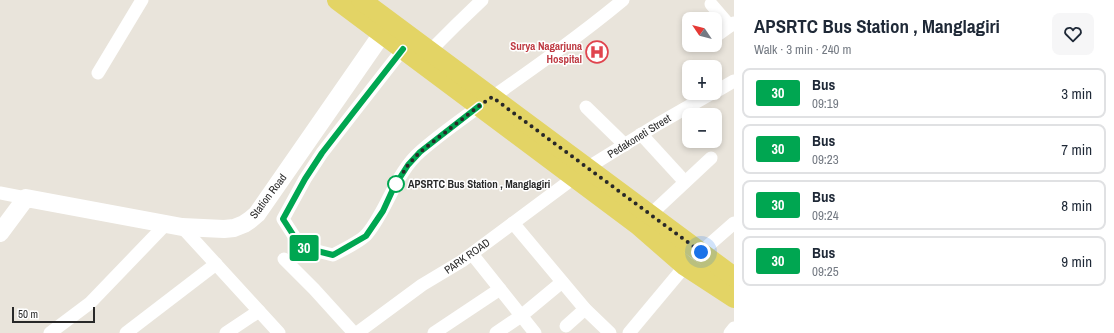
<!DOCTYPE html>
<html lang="en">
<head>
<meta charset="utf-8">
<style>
	:root { --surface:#fff; --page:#f6f6f7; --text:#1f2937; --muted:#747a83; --line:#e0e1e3 }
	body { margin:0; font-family:"Archivo Narrow",sans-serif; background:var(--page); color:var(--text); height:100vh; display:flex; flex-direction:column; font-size:15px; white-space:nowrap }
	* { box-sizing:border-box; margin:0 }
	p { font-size:13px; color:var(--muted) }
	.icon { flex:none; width:22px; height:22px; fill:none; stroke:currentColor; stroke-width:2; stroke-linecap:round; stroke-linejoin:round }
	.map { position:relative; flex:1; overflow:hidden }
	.details { display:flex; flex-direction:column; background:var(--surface); width:380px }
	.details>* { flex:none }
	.badge { padding:0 8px; border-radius:3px; font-size:14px; line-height:26px }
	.needle { width:26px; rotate:305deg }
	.controls { position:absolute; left:682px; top:12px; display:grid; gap:8px }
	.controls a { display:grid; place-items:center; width:40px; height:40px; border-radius:8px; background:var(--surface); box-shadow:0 2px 6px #0003; font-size:20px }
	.scale { position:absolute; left:12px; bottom:10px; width:83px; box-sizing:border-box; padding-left:4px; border:2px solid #282828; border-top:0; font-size:11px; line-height:14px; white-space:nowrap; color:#282828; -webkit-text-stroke:3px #fff; paint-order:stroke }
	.you { position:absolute; width:20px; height:20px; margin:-10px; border:3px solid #fff; border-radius:50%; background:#1a73e8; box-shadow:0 0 0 6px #1a73e833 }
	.map>.badge { position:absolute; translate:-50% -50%; box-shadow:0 0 0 2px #fff }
	.round { display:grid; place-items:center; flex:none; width:42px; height:42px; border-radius:8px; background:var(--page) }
	.summary { display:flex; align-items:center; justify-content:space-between; height:68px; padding:0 20px }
	h1 { font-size:19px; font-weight:800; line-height:30px }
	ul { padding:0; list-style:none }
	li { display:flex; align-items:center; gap:12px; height:50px; margin:0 8px 6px; padding:0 12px; border:2px solid var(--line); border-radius:8px }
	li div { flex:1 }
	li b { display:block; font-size:15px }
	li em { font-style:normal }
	li .badge { min-width:44px; font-weight:700; text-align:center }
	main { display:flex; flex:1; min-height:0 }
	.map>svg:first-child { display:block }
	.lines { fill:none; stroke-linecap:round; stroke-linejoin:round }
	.street { stroke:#fff; stroke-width:13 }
	.secondary { stroke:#fff; stroke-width:18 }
	.primary { stroke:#e3d465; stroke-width:20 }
	.line-casing { stroke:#fff; stroke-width:9 }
	.line { stroke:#00a651; stroke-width:6 }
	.walk { stroke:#282828; stroke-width:4; stroke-dasharray:0 7.2 }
	.stop-dot { fill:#fff; stroke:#00a651; stroke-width:2 }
	.labels { text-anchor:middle; stroke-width:3; stroke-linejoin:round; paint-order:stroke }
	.health-label { font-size:11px; font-weight:bold; fill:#be3a42; stroke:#fff; text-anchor:end }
	.street-label { font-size:11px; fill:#282828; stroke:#fff }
	.stop-label { font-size:11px; font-weight:bold; fill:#282828; stroke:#fff; text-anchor:start }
</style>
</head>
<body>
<main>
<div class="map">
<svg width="734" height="333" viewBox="0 0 734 333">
	<rect width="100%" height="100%" fill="#e9e4db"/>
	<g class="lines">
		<g class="street">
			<polyline points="711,4 730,26"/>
			<polyline points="716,36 734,23"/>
			<path d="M 403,49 L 353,113 L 322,153 L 305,179 L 283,219 L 301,247 L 333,255 C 341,251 362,240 367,234 C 388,209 395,173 421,151 C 444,131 469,114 494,96 C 538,65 582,34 623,0"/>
			<polyline points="430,51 456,25 482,0"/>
			<polyline points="98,73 142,0"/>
			<polyline points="715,92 734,81"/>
			<polyline points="586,107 625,145"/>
			<polyline points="641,134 685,182"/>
			<polyline points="587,168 658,124 712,93"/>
			<polyline points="0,193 26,198"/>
			<polyline points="650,215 711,158"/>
			<polyline points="513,223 585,309 610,333"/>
			<polyline points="182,227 279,333"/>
			<polyline points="701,252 734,223"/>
			<polyline points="472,254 535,333"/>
			<polyline points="284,259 314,289 354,333"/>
			<polyline points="566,326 585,309"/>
			<polyline points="50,333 90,303 166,224"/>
			<polyline points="126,333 216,264"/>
			<polyline points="226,333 259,311"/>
			<polyline points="357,333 422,285 462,261 575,177"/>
			<polyline points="434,333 500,289"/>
			<polyline points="496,333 521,316 562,282"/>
			<polyline points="629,333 685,266"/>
			<polyline points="730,333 734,328"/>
		</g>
		<polyline class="secondary" points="0,233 26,198 182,227 224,229 234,228 244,224 250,220 257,214 382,34 391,23"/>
		<g class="primary">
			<polyline points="337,0 638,225 685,266 734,298"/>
			<polyline points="361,0 734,277"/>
		</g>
	</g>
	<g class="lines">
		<g class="line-casing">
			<polyline id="line" points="403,49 353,113 322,153 305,179 283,219 301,247 333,255 366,236 383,211 394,187 408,165 420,152 479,106"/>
		</g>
		<use href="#line" class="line"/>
		<polyline class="walk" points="396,184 394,187 408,165 420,152 479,106 492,97 701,252"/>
	</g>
	<defs>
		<g id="hospital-ring" transform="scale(1.15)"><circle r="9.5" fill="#fff" stroke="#e0444e" stroke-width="1.5"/><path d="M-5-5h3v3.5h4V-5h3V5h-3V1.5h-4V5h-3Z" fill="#e0444e"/></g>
	</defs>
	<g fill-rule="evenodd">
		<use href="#hospital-ring" x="597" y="52"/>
	</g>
	<circle class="stop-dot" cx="396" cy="184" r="8"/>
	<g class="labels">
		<g class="health-label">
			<text x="582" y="50">Surya Nagarjuna<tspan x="582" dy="13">Hospital</tspan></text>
		</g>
		<g class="street-label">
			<text transform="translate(639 136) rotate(-32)" y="4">Pedakoneti Street</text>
			<text transform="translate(268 196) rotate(-53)" y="4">Station Road</text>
			<text transform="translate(467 256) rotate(-35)" y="4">PARK ROAD</text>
		</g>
		<g class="stop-label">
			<text x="408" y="188">APSRTC Bus Station , Manglagiri</text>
		</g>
	</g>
</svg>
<div class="controls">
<a><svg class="needle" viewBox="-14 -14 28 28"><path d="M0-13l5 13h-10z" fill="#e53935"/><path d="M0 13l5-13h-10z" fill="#747a83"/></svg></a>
<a>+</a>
<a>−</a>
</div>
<div class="scale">50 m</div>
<div class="you" style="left:701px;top:252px"></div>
<b class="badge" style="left:304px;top:248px;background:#00a651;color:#fff">30</b>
</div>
<section class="details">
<div class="summary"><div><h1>APSRTC Bus Station , Manglagiri</h1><p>Walk · 3 min · 240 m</p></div><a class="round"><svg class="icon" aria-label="heart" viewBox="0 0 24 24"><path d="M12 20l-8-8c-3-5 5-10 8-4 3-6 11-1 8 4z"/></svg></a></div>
<ul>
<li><span class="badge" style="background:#00a651;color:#fff">30</span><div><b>Bus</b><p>09:19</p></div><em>3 min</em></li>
<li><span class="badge" style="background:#00a651;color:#fff">30</span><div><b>Bus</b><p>09:23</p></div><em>7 min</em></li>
<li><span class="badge" style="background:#00a651;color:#fff">30</span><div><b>Bus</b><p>09:24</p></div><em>8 min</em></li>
<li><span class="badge" style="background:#00a651;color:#fff">30</span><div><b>Bus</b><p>09:25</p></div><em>9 min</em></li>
</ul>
</section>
</main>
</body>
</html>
